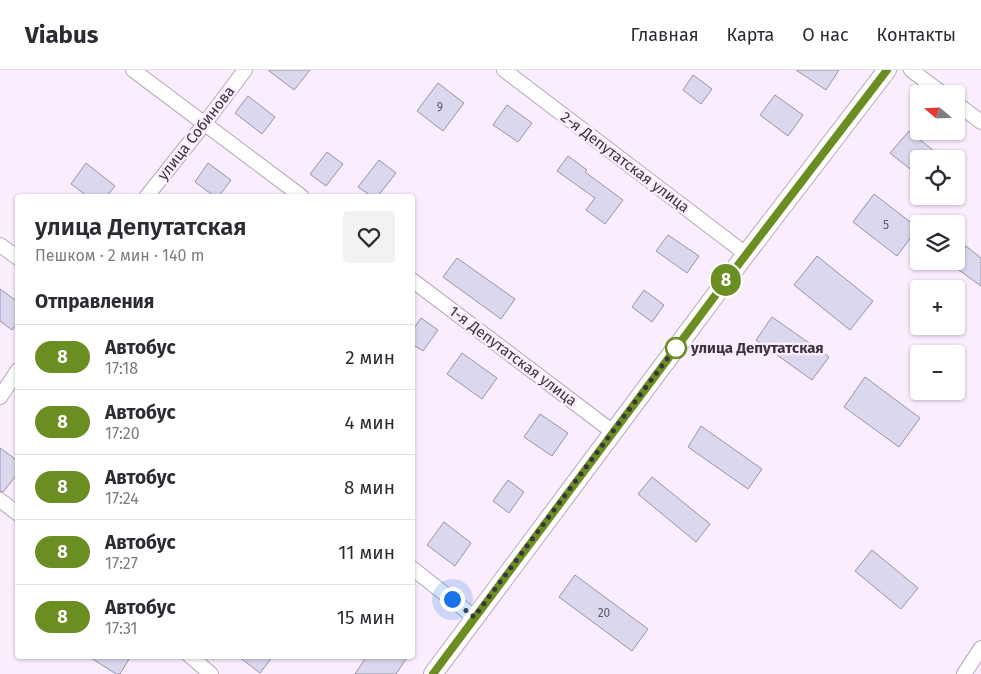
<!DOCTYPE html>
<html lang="ru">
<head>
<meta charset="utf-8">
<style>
	:root { --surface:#fff; --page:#f2f2f3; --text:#2b2b33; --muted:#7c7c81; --line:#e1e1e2 }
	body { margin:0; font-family:"Fira Sans",sans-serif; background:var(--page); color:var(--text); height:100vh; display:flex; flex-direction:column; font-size:19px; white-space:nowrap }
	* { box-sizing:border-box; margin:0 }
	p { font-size:16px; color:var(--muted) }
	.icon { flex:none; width:28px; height:28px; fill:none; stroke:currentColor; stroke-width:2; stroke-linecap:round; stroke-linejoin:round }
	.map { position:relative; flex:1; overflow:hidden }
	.details { position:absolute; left:15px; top:124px; width:400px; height:465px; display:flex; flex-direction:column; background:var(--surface); border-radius:5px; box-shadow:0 1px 4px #0004 }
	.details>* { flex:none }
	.badge { padding:0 10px; border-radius:16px; font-size:18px; line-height:32px }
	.needle { width:32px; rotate:289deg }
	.tools { position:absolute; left:910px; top:15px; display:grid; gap:10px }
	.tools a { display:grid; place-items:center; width:55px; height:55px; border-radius:5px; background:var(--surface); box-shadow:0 1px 4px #0004; font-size:25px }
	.you { position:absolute; width:25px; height:25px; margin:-12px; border:4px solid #fff; border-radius:50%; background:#1a73e8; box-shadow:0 0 0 8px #1a73e833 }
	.map>.badge { position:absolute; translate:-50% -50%; box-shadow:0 0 0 2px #fff }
	h2 { padding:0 20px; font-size:19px; line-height:45px }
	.round { display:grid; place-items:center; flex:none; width:52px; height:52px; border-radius:5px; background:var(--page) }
	.headline { display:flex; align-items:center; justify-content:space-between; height:85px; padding:0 20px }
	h1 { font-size:24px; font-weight:600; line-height:38px }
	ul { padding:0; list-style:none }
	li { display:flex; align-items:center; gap:15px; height:65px; padding:0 20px; border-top:1px solid var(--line) }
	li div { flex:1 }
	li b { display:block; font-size:19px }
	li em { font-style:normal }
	li .badge { min-width:55px; font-weight:700; text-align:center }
	header { display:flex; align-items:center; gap:30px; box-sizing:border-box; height:70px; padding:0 25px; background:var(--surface); border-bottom:1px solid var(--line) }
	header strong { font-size:24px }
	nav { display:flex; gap:28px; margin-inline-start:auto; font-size:18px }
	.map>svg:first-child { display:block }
	.building { fill:#dad7ee; stroke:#9793a9 }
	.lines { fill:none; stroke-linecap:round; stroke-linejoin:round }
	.minor-casing { stroke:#b6a7ba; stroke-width:16 }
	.tertiary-casing { stroke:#b6a7ba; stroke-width:20 }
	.minor { stroke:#fff; stroke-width:14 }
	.tertiary { stroke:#fff; stroke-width:18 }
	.line-casing { stroke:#fff; stroke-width:11 }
	.line { stroke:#6b8e23; stroke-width:8 }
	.walk { stroke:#3a343c; stroke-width:5; stroke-dasharray:0 9 }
	.stop-dot { fill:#fff; stroke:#6b8e23; stroke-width:2.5 }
	.labels { text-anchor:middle; stroke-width:5; stroke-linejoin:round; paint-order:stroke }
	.number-label { font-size:12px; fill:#625d68 }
	.street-label { font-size:15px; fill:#3a343c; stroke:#faedfd }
	.stop-label { font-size:15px; font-weight:bold; fill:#3a343c; stroke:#faedfd; text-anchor:start }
</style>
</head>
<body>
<header>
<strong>Viabus</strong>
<nav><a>Главная</a><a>Карта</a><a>О нас</a><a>Контакты</a></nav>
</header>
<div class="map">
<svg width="981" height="604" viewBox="0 0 981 604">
	<rect width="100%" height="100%" fill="#faedfd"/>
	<g class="building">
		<polygon points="268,0 310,0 294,20"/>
		<polygon points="796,0 839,0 826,20"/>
		<polygon points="693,5 712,19 701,34 683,20"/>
		<polygon points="438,13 464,33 443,61 417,41"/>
		<polygon points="775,25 803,45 788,66 760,45"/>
		<polygon points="248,26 275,47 262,64 235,43"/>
		<polygon points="507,35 532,53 518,72 493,55"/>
		<polygon points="909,61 944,89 919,89 919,106 890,83"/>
		<polygon points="327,82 343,94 326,116 310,104"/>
		<polygon points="568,86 587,100 585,102 623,130 605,154 586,140 595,128 557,101"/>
		<polygon points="379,90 396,103 378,126 371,126 358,117"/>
		<polygon points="86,93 115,116 107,126 87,126 71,114"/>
		<polygon points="208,93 231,110 219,126 214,126 195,112"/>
		<polygon points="874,124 918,158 897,186 853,152"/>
		<polygon points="668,165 699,186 687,203 656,181"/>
		<polygon points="966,176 981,188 981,216 952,195 956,191"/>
		<polygon points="817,186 873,231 850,260 794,215"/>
		<polygon points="457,188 515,229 501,249 443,207"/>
		<polygon points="0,219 18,232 18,253 12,260 0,251"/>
		<polygon points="644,220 664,235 652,252 632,237"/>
		<polygon points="772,247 829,287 812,310 756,270"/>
		<polygon points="421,248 438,260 423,281 412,274 412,261"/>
		<polygon points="462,283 497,308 482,329 447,304"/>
		<polygon points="865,307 920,348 899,377 844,337"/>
		<polygon points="540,344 568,363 552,386 524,367"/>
		<polygon points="701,356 762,399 748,419 688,377"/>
		<polygon points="0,378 18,391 18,403 3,422 0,421"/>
		<polygon points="652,407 710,454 696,472 638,424"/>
		<polygon points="508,410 524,422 509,443 493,431"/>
		<polygon points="444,452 471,473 455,496 427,475"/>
		<polygon points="872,480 918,518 901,539 855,501"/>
		<polygon points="575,505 648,559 632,581 559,527"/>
		<polygon points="88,586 131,586 120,604 116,604"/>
		<polygon points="238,586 273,586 260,603"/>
		<polygon points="367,586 408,586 396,604 355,604"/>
	</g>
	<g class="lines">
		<g class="minor-casing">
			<g id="minor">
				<polyline points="133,0 301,126"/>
				<polyline points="504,0 746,184"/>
				<polyline points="911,0 943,24"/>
				<polyline points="956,33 981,52"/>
				<polyline points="147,126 205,53 245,0"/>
				<polyline points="0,175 18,188"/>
				<polyline points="412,210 613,362"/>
				<polyline points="0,327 18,300"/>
				<polyline points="0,430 18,444"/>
				<polyline points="412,498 474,547"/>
				<polyline points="190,586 211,604"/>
				<polyline points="964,604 981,578"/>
			</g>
		</g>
		<g class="tertiary-casing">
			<polyline id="tertiary" points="433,604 746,184 887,0"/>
		</g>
		<use href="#minor" class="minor"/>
		<use href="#tertiary" class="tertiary"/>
	</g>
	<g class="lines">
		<g class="line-casing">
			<polyline id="line" points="433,604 735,199 887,0"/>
		</g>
		<use href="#line" class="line"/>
		<polyline class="walk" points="452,529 474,547 679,273 676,278"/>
	</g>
	<circle class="stop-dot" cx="676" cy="278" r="10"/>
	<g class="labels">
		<g class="number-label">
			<text x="440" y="41">9</text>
			<text x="886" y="159">5</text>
			<text x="604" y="547">20</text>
		</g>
		<g class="street-label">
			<text transform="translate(196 63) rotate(-52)" y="5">улица Собинова</text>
			<text transform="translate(625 92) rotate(37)" y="5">2-я Депутатская улица</text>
			<text transform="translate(513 286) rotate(37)" y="5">1-я Депутатская улица</text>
		</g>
		<g class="stop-label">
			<text x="691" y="283">улица Депутатская</text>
		</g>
	</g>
</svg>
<div class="tools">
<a><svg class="needle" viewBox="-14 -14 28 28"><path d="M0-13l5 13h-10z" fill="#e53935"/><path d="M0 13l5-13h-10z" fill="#7c7c81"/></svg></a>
<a><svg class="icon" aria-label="locate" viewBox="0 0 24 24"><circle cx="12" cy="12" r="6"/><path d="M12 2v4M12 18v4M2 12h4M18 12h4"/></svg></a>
<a><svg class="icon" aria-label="layers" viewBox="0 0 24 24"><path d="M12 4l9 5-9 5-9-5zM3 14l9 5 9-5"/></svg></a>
<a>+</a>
<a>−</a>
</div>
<div class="you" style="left:452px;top:529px"></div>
<b class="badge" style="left:726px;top:210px;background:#6b8e23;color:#fff">8</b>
<section class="details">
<div class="headline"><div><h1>улица Депутатская</h1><p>Пешком · 2 мин · 140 m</p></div><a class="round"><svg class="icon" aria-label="heart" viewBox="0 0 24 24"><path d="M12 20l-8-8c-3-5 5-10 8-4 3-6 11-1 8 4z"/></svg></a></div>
<h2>Отправления</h2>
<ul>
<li><span class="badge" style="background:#6b8e23;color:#fff">8</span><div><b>Автобус</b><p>17:18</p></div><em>2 мин</em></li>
<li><span class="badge" style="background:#6b8e23;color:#fff">8</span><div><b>Автобус</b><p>17:20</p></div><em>4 мин</em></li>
<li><span class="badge" style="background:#6b8e23;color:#fff">8</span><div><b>Автобус</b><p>17:24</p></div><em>8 мин</em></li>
<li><span class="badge" style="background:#6b8e23;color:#fff">8</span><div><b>Автобус</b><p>17:27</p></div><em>11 мин</em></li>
<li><span class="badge" style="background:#6b8e23;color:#fff">8</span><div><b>Автобус</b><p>17:31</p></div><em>15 мин</em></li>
</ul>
</section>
</div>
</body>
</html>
